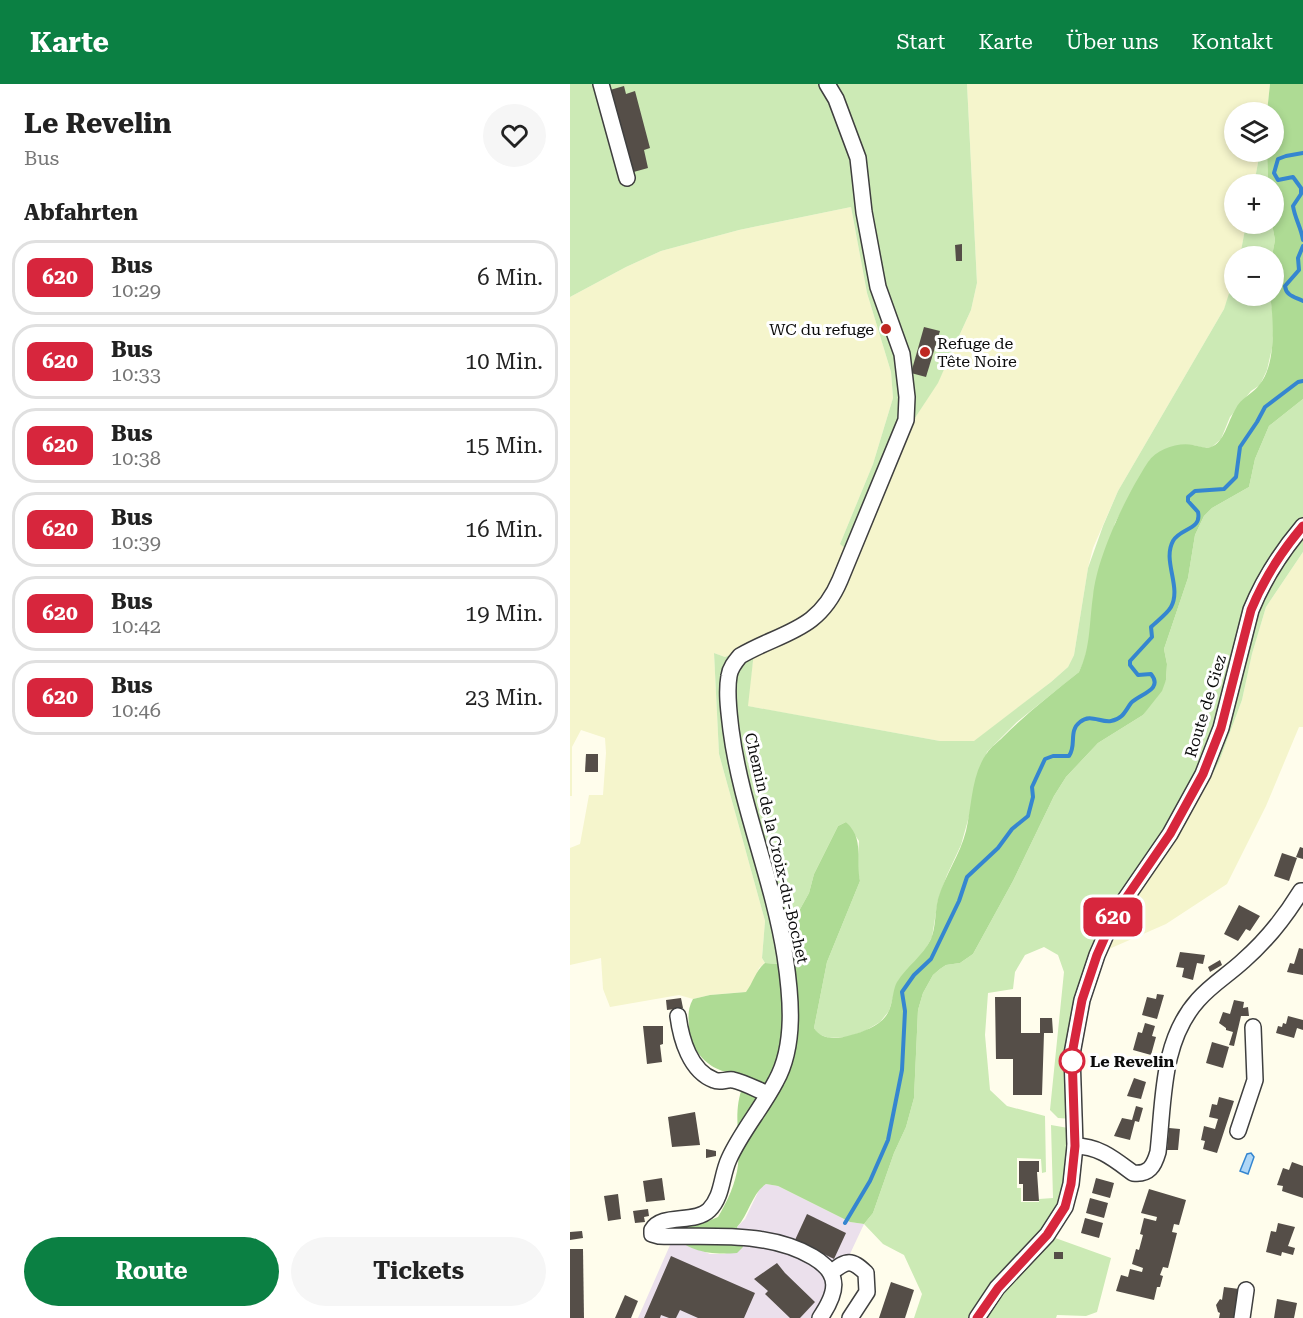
<!DOCTYPE html>
<html lang="de">
<head>
<meta charset="utf-8">
<style>
	:root { --surface:#fff; --page:#f6f6f6; --text:#222; --muted:#767676; --line:#e0e0e0; --accent:#0b8043 }
	body { margin:0; font-family:"Roboto Serif",serif; background:var(--page); color:var(--text); height:100vh; display:flex; flex-direction:column; font-size:22px; white-space:nowrap }
	* { box-sizing:border-box; margin:0 }
	p { font-size:20px; color:var(--muted) }
	.icon { flex:none; width:33px; height:33px; fill:none; stroke:currentColor; stroke-width:2; stroke-linecap:round; stroke-linejoin:round }
	.map { position:relative; flex:1; overflow:hidden }
	.details { display:flex; flex-direction:column; background:var(--surface); width:570px }
	.details>* { flex:none }
	.badge { padding:0 12px; border-radius:9px; font-size:21px; line-height:39px }
	.fabs { position:absolute; left:654px; top:18px; display:grid; gap:12px }
	.fabs a { display:grid; place-items:center; width:60px; height:60px; border-radius:50%; background:var(--surface); box-shadow:0 3px 9px #0003; font-size:30px }
	.map>.badge { position:absolute; translate:-50% -50%; box-shadow:0 0 0 3px #fff }
	h2 { padding:0 24px; font-size:22px; line-height:54px }
	.round { display:grid; place-items:center; flex:none; width:63px; height:63px; border-radius:32px; background:var(--page) }
	.headline { display:flex; align-items:center; justify-content:space-between; height:102px; padding:0 24px }
	h1 { font-size:28px; font-weight:700; line-height:45px }
	.button { display:flex; gap:12px; margin-top:auto; padding:12px 24px }
	.button a { flex:1; height:69px; border-radius:36px; background:var(--accent); color:#fff; font-size:24px; font-weight:700; line-height:69px; text-align:center }
	.button a+a { background:var(--page); color:var(--text) }
	ul { padding:0; list-style:none }
	li { display:flex; align-items:center; gap:18px; height:75px; margin:0 12px 9px; padding:0 12px; border:3px solid var(--line); border-radius:24px }
	li div { flex:1 }
	li b { display:block; font-size:22px }
	li em { font-style:normal }
	li .badge { min-width:66px; font-weight:700; text-align:center }
	header { display:flex; align-items:center; gap:36px; box-sizing:border-box; height:84px; padding:0 30px; background:var(--accent); color:#fff }
	header strong { font-size:28px }
	nav { display:flex; gap:33px; margin-inline-start:auto; font-size:21px }
	main { display:flex; flex:1; min-height:0 }
	.map>svg:first-child { display:block }
	.industrial { fill:#ebe0ec }
	.farmland { fill:#f5f5cc }
	.green { fill:#cceab5 }
	.forest { fill:#aedb94 }
	.water { fill:#afd7f7; stroke:#3586d0; stroke-width:1.5 }
	.lines { fill:none; stroke-linecap:round; stroke-linejoin:round }
	.stream { stroke:#3586d0; stroke-width:4 }
	.building { fill:#554e48 }
	.minor-casing { stroke:#3f3f3f; stroke-width:18 }
	.minor { stroke:#fff; stroke-width:15 }
	.line-casing { stroke:#fff; stroke-width:14 }
	.line { stroke:#d7263d; stroke-width:9 }
	.poi-dot { fill:#bf2722; stroke:#fff; stroke-width:2 }
	.stop-dot { fill:#fff; stroke:#d7263d; stroke-width:3 }
	.labels { text-anchor:middle; stroke-width:6; stroke-linejoin:round; paint-order:stroke }
	.poi-label { font-size:16px; fill:#0c0c0c; stroke:#fff; text-anchor:end }
	.street-label { font-size:16px; fill:#0c0c0c; stroke:#fff }
	.stop-label { font-size:16px; font-weight:bold; fill:#0c0c0c; stroke:#fff; text-anchor:start }
</style>
</head>
<body>
<header>
<strong>Karte</strong>
<nav><a>Start</a><a>Karte</a><a>Über uns</a><a>Kontakt</a></nav>
</header>
<main>
<section class="details">
<div class="headline"><div><h1>Le Revelin</h1><p>Bus</p></div><a class="round"><svg class="icon" aria-label="heart" viewBox="0 0 24 24"><path d="M12 20l-8-8c-3-5 5-10 8-4 3-6 11-1 8 4z"/></svg></a></div>
<h2>Abfahrten</h2>
<ul>
<li><span class="badge" style="background:#d7263d;color:#fff">620</span><div><b>Bus</b><p>10:29</p></div><em>6 Min.</em></li>
<li><span class="badge" style="background:#d7263d;color:#fff">620</span><div><b>Bus</b><p>10:33</p></div><em>10 Min.</em></li>
<li><span class="badge" style="background:#d7263d;color:#fff">620</span><div><b>Bus</b><p>10:38</p></div><em>15 Min.</em></li>
<li><span class="badge" style="background:#d7263d;color:#fff">620</span><div><b>Bus</b><p>10:39</p></div><em>16 Min.</em></li>
<li><span class="badge" style="background:#d7263d;color:#fff">620</span><div><b>Bus</b><p>10:42</p></div><em>19 Min.</em></li>
<li><span class="badge" style="background:#d7263d;color:#fff">620</span><div><b>Bus</b><p>10:46</p></div><em>23 Min.</em></li>
</ul>
<div class="button"><a>Route</a><a>Tickets</a></div>
</section>
<div class="map">
<svg width="733" height="1234" viewBox="0 0 733 1234">
	<rect width="100%" height="100%" fill="#fffdec"/>
	<polygon class="industrial" points="196,1100 208,1102 280,1138 294,1140 250,1234 68,1234 104,1152 110,1158 140,1170 154,1170 173,1163 167,1143 175,1135 190,1104"/>
	<g class="farmland">
		<polygon points="397,0 700,0 697,28 664,28 664,68 690,68 684,100 664,100 664,140 676,140 670,172 664,172 664,194 662,204 654,225 548,407 523,464 518,484 504,571 498,583 481,598 405,657 370,657 177,622 184,568 241,541 343,337 368,298 401,226 407,199"/>
		<polygon points="281,123 297,209 321,288 323,314 303,380 270,460 278,466 255,518 199,555 155,573 144,569 149,670 195,837 192,874 195,879 189,884 184,898 176,908 140,911 123,915 109,911 40,923 33,905 31,874 0,881 0,764 10,760 19,711 33,711 36,669 35,654 11,646 2,663 2,712 0,712 0,213 56,183 91,167 169,146"/>
		<polygon points="733,468 733,643 729,643 696,722 657,800 596,840 539,865 553,831 607,755 649,678 672,616 682,570 696,523"/>
	</g>
	<g class="green">
		<polygon points="0,0 397,0 407,199 401,226 384,263 368,299 343,337 260,522 184,568 178,622 370,657 404,657 481,598 498,583 504,571 518,484 533,442 548,407 654,225 664,194 664,212 700,212 704,238 702,264 697,286 690,301 681,307 660,333 651,355 642,363 634,364 623,361 594,366 580,376 545,439 520,555 514,577 509,588 447,638 417,668 391,761 377,791 368,816 362,853 354,868 328,897 319,927 310,938 295,947 277,953 259,954 248,950 244,944 257,878 290,797 287,784 289,757 276,738 268,742 244,790 239,809 224,836 220,877 208,880 195,879 192,874 195,837 149,670 144,569 155,573 199,555 246,528 278,467 270,460 303,380 323,314 321,288 297,209 281,123 169,146 91,167 56,183 0,213"/>
		<polygon points="690,68 697,68 698,100 684,100"/>
		<polygon points="676,140 702,140 705,156 702,172 670,172"/>
		<polygon points="733,315 733,468 696,523 682,570 672,616 649,678 607,755 553,831 539,865 521,871 503,952 503,1035 488,1034 480,1026 494,888 488,871 474,863 455,871 445,888 443,905 418,909 415,951 420,1006 437,1022 475,1032 476,1088 472,1089 471,1075 447,1074 447,1104 451,1104 451,1118 469,1118 469,1115 483,1114 481,1041 504,1045 501,1100 477,1151 541,1174 527,1228 516,1232 487,1231 486,1234 344,1234 352,1210 334,1171 313,1160 294,1140 303,1129 324,1069 336,1043 344,1014 348,926 353,909 363,891 370,885 376,881 390,879 403,870 443,797 484,712 496,693 528,659 573,631 596,596 597,580 594,565 618,494 625,451 634,432 642,424 679,403 685,375 699,342"/>
	</g>
	<path class="forest" d="M 700,0 L 733,0 L 733,315 L 699,342 L 685,375 L 679,403 L 642,424 L 634,432 L 625,451 L 618,494 L 594,565 L 597,580 L 596,596 L 592,607 L 573,631 L 528,659 L 496,693 L 484,712 L 443,797 L 403,870 L 390,879 L 376,881 L 370,885 L 363,891 L 353,909 L 348,926 L 344,1014 L 336,1043 L 324,1069 L 303,1129 L 294,1140 L 280,1138 L 208,1102 L 196,1100 C 182,1109 179,1130 167,1143 L 173,1163 L 167,1169 C 139,1171 119,1168 99,1148 L 100,1145 L 136,1138 L 148,1133 C 157,1118 166,1099 168,1081 C 171,1055 162,1028 173,1002 C 170,998 167,994 164,991 C 160,988 155,988 150,986 C 132,979 119,961 119,942 C 118,932 118,924 123,915 L 140,911 L 176,908 C 183,899 186,886 195,879 L 208,880 L 220,877 L 219,857 L 224,836 L 239,809 L 244,790 L 268,742 L 276,738 C 295,756 285,773 290,797 L 257,878 L 244,944 C 252,957 268,955 281,951 C 296,947 315,940 320,924 C 323,916 323,905 327,898 C 337,882 353,872 361,855 C 366,843 365,827 368,815 C 375,791 390,771 396,747 C 402,722 401,691 417,669 C 421,663 428,658 433,653 C 457,629 483,609 509,588 C 521,563 519,539 523,512 C 527,472 556,412 578,378 C 587,365 608,358 623,361 C 629,362 634,365 641,363 C 654,359 658,337 665,326 C 671,313 683,310 690,300 C 706,280 704,236 700,212 L 704,212 L 702,172 L 705,156 L 702,140 L 704,100 L 698,100 L 697,68 L 704,68 L 704,28 L 697,28 Z"/>
	<polygon class="water" points="681,1069 684,1073 678,1090 670,1087 677,1070"/>
	<g class="lines">
		<g class="stream">
			<path d="M 733,69 L 716,72 L 708,75 L 704,89 L 708,96 L 723,93 L 731,104 L 731,110 L 723,122 C 725,135 731,143 733,156"/>
			<path d="M 733,162 L 728,174 L 729,186 L 715,202 C 716,212 725,213 733,217"/>
			<path d="M 275,1139 L 300,1097 L 318,1056 L 332,986 L 335,927 L 332,908 L 344,891 L 361,875 L 389,817 L 397,793 L 428,764 L 442,745 L 458,732 L 463,713 L 462,703 L 475,675 L 483,672 L 499,672 C 507,661 498,647 510,638 C 520,629 531,639 541,637 C 553,635 555,627 561,619 C 569,610 594,606 581,590 L 568,591 L 560,581 L 560,577 L 582,553 L 581,543 C 587,537 597,530 601,523 C 612,503 592,477 603,457 C 610,444 632,446 628,428 L 618,417 L 618,413 L 625,407 L 654,405 L 666,393 L 670,363 L 687,338 L 695,323 L 728,298 L 733,297"/>
		</g>
	</g>
	<g class="building">
		<polygon points="54,2 56,10 65,7 80,64 74,66 78,84 60,89 40,6"/>
		<polygon points="392,160 392,177 386,177 385,161"/>
		<polygon points="354,243 370,247 356,293 341,289"/>
		<polygon points="16,670 28,670 28,688 15,688"/>
		<polygon points="730,763 733,764 733,775 726,773"/>
		<polygon points="712,769 727,774 719,797 704,792"/>
		<polygon points="669,821 690,832 680,847 676,845 668,857 654,850"/>
		<polygon points="729,864 733,865 733,891 717,888 720,879 724,880"/>
		<polygon points="610,868 635,871 633,880 627,879 623,896 612,893 614,884 606,883"/>
		<polygon points="650,876 652,881 640,888 638,883"/>
		<polygon points="587,910 594,911 587,935 572,931 577,913 586,915"/>
		<polygon points="425,913 451,913 451,949 470,949 470,934 482,934 483,949 474,949 472,1011 443,1011 443,975 426,975"/>
		<polygon points="111,914 113,924 97,926 96,916"/>
		<polygon points="664,916 674,918 673,924 678,923 679,932 671,932 664,962 659,961 663,948 656,946 656,944 649,939 653,928 660,930"/>
		<polygon points="718,932 733,936 733,946 727,944 724,954 706,949 708,942 712,943 713,939 716,940"/>
		<polygon points="575,939 585,942 582,952 586,953 581,971 563,966 568,948 572,949"/>
		<polygon points="73,942 93,942 93,960 90,961 92,978 77,980"/>
		<polygon points="642,958 659,963 653,984 636,979"/>
		<polygon points="564,994 576,998 571,1015 557,1012"/>
		<polygon points="649,1013 664,1017 647,1069 633,1065 635,1057 631,1056 634,1042 645,1045 648,1035 639,1033 642,1020 647,1021"/>
		<polygon points="566,1022 573,1024 569,1038 565,1037 560,1056 544,1052 552,1034 562,1036"/>
		<polygon points="125,1028 130,1061 102,1063 98,1033"/>
		<polygon points="599,1044 610,1045 608,1066 597,1066"/>
		<polygon points="136,1065 146,1067 146,1072 136,1074"/>
		<polygon points="449,1077 469,1077 469,1088 467,1088 469,1117 453,1117 453,1100 449,1100"/>
		<polygon points="722,1078 733,1082 733,1114 712,1107 713,1102 707,1101 713,1084 719,1086"/>
		<polygon points="92,1094 95,1116 76,1118 73,1097"/>
		<polygon points="526,1094 544,1099 540,1114 522,1109"/>
		<polygon points="579,1105 616,1116 609,1141 604,1140 602,1148 607,1149 598,1184 593,1183 590,1191 593,1192 590,1203 587,1203 584,1216 546,1207 551,1191 558,1193 560,1185 572,1188 573,1184 562,1180 566,1165 569,1166 573,1151 570,1150 574,1134 586,1137 587,1133 571,1129"/>
		<polygon points="48,1110 51,1135 38,1137 34,1112"/>
		<polygon points="520,1114 538,1119 534,1134 516,1129"/>
		<polygon points="78,1125 79,1132 74,1133 75,1138 65,1139 63,1127"/>
		<polygon points="237,1130 276,1149 264,1175 225,1156"/>
		<polygon points="515,1134 533,1139 529,1154 511,1149"/>
		<polygon points="708,1139 725,1143 718,1162 725,1164 723,1171 712,1168 711,1172 696,1168 701,1147 706,1148"/>
		<polygon points="12,1147 13,1154 0,1156 0,1148"/>
		<polygon points="0,1165 13,1165 14,1234 0,1234"/>
		<rect x="484" y="1168" width="9" height="7"/>
		<polygon points="101,1172 185,1209 174,1234 128,1234 110,1226 106,1234 99,1234 91,1231 90,1234 74,1234"/>
		<polygon points="207,1179 215,1189 245,1218 230,1234 220,1234 195,1210 198,1207 184,1195"/>
		<polygon points="321,1198 344,1206 335,1234 309,1234"/>
		<polygon points="654,1203 669,1205 666,1234 649,1234 650,1229 648,1228 646,1221 650,1215 652,1216"/>
		<polygon points="55,1211 68,1217 61,1234 45,1234"/>
		<polygon points="707,1215 727,1219 724,1234 704,1234"/>
	</g>
	<g class="lines">
		<g class="minor-casing">
			<g id="minor">
				<polyline points="31,0 57,94"/>
				<path d="M 108,932 C 111,955 120,987 144,996 C 150,999 156,995 163,996 C 173,998 188,1006 198,1010"/>
				<polyline points="668,1047 685,996 683,943"/>
				<path d="M 505,1062 C 529,1062 544,1075 563,1089 C 579,1091 584,1082 588,1068 C 594,1016 591,957 628,916 C 641,901 659,890 673,877 C 696,857 715,833 731,807 L 733,807"/>
				<path d="M 262,1188 C 277,1176 281,1175 296,1189 L 297,1208 L 280,1234"/>
				<path d="M 250,1234 C 267,1209 272,1190 243,1173 C 197,1146 140,1154 89,1152 L 82,1150 L 82,1146 C 91,1129 125,1140 139,1126 C 153,1112 151,1092 159,1075 C 171,1048 192,1024 206,997 C 226,961 221,912 215,872 C 203,795 171,723 161,646 C 159,629 156,609 159,592 C 160,584 165,578 170,572 C 213,547 248,548 270,496 L 336,336 L 337,313 L 332,270 L 308,203 L 294,128 L 288,74 L 266,15 L 257,0"/>
				<path d="M 407,1234 L 427,1204 L 477,1151 L 495,1123 L 501,1100 L 505,1062 L 502,970 L 512,916 L 527,871 L 545,830 L 600,750 L 633,690 L 651,644 L 681,526 C 694,494 711,468 733,442"/>
				<polyline points="672,1234 676,1206"/>
			</g>
		</g>
		<use href="#minor" class="minor"/>
	</g>
	<g class="lines">
		<g class="line-casing">
			<path id="line" d="M 407,1234 L 428,1204 L 477,1151 L 495,1123 L 501,1100 L 505,1062 L 502,970 L 512,916 L 527,871 L 545,830 L 600,750 L 633,690 L 651,644 L 681,526 C 694,494 711,468 733,442"/>
		</g>
		<use href="#line" class="line"/>
	</g>
	<g class="poi-dot">
		<circle cx="316" cy="245" r="6"/>
		<circle cx="355" cy="268" r="6"/>
	</g>
	<circle class="stop-dot" cx="502" cy="977" r="12"/>
	<g class="labels">
		<g class="poi-label">
			<text x="304" y="251">WC du refuge</text>
			<text x="367" y="265" text-anchor="start">Refuge de<tspan x="367" dy="18">Tête Noire</tspan></text>
		</g>
		<g class="street-label">
			<text transform="translate(635 622) rotate(-73)" y="6">Route de Giez</text>
			<text transform="translate(207 764) rotate(77)" y="6">Chemin de la Croix-du-Bochet</text>
		</g>
		<g class="stop-label">
			<text x="520" y="983">Le Revelin</text>
		</g>
	</g>
</svg>
<div class="fabs">
<a><svg class="icon" aria-label="layers" viewBox="0 0 24 24"><path d="M12 4l9 5-9 5-9-5zM3 14l9 5 9-5"/></svg></a>
<a>+</a>
<a>−</a>
</div>
<b class="badge" style="left:543px;top:833px;background:#d7263d;color:#fff">620</b>
</div>
</main>
</body>
</html>
